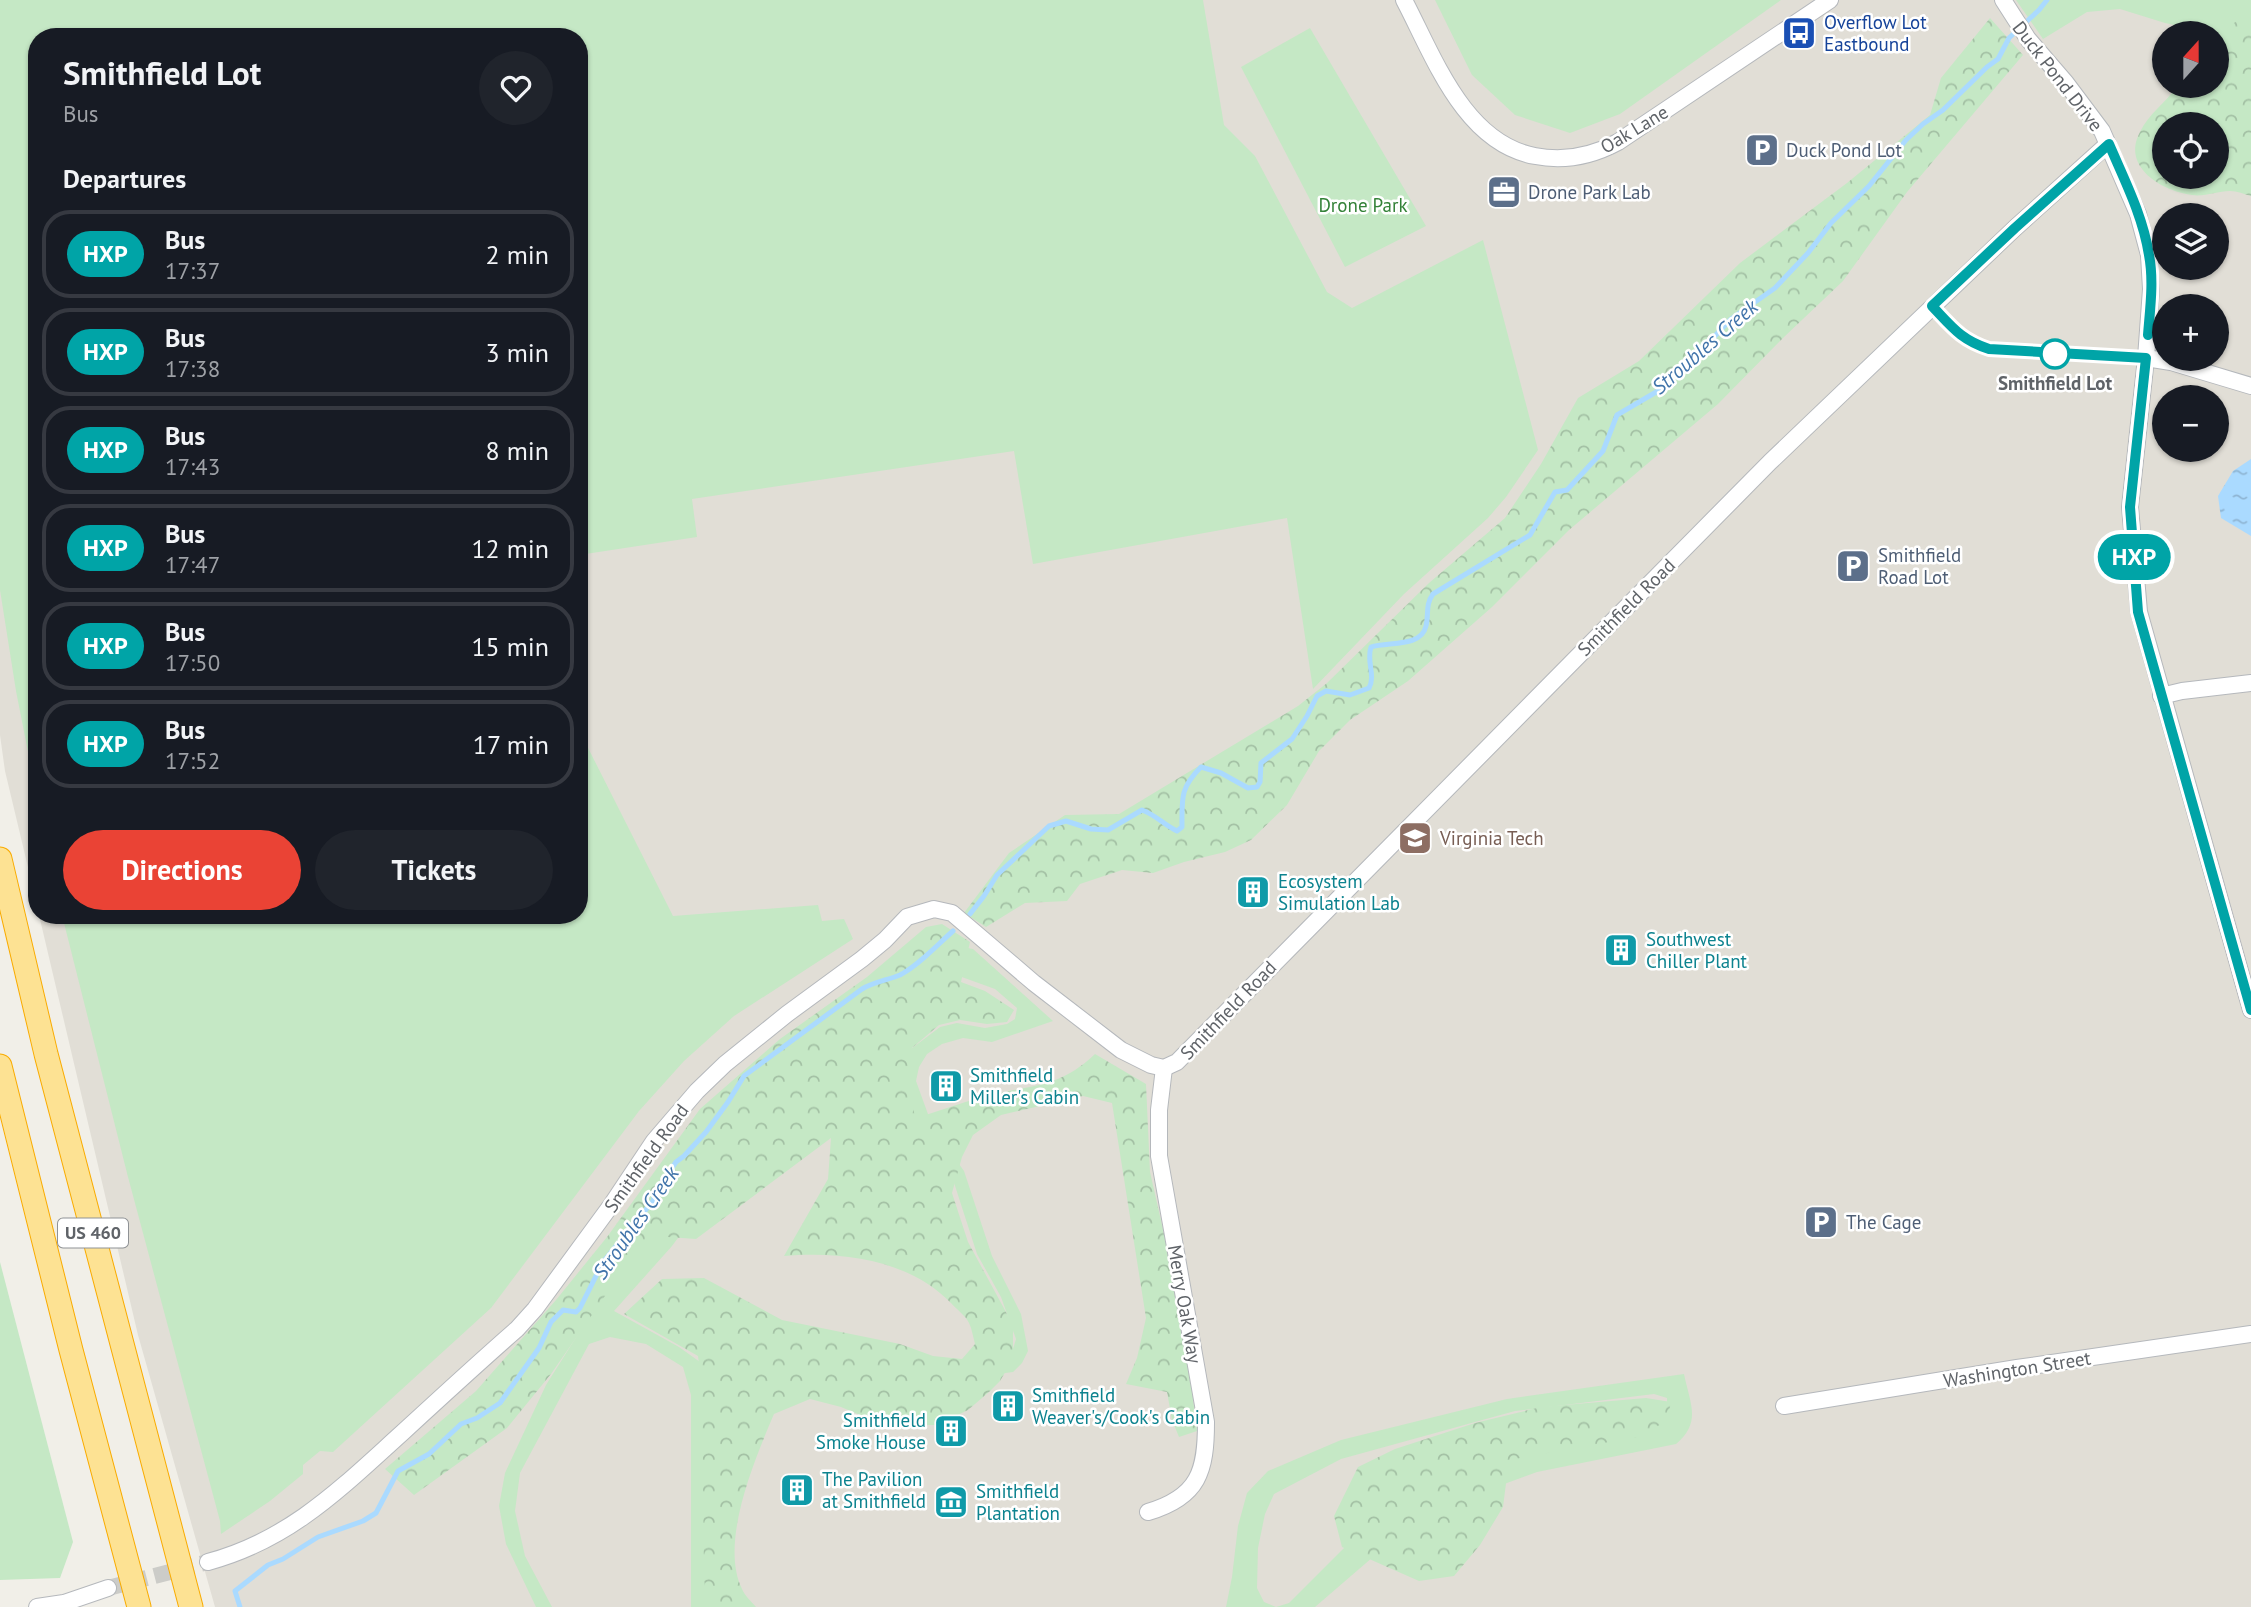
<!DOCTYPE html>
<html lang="en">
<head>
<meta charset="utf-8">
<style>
	:root { --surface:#171b24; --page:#20242c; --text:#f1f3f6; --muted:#9ea1a6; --line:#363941; --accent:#ea4335 }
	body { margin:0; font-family:"PT Sans",sans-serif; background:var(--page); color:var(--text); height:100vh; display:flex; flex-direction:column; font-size:26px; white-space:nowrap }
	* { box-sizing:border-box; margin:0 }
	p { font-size:23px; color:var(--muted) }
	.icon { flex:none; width:38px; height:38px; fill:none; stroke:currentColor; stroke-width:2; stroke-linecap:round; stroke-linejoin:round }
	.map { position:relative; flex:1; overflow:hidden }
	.side { position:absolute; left:28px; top:28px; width:560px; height:896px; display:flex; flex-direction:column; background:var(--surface); border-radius:28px; box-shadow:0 2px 5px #0004 }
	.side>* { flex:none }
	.badge { padding:0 14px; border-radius:23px; font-size:24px; line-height:46px }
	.needle { width:46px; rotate:21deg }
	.fabs { position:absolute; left:2152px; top:21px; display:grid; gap:14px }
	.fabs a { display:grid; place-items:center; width:77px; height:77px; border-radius:50%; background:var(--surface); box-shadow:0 2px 5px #0004; font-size:35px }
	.map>.badge { position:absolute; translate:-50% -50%; box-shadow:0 0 0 4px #fff }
	h2 { padding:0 35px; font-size:26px; line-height:63px }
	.round { display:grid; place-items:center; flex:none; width:74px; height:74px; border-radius:37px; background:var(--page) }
	.headline { display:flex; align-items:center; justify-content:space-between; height:119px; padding:0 35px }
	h1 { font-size:33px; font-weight:700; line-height:52px }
	.cta { display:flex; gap:14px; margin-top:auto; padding:14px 35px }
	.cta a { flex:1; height:80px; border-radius:42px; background:var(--accent); color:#fff; font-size:28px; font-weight:700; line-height:80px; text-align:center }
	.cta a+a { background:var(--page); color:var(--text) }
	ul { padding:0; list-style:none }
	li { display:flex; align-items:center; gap:21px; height:88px; margin:0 14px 10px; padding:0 21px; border:4px solid var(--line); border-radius:28px }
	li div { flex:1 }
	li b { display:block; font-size:26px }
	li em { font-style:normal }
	li .badge { min-width:77px; font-weight:700; text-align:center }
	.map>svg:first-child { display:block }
	.education { fill:#e1ded6; fill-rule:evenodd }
	.green { fill:#c5e8c5; fill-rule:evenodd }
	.forest { fill:url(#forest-crowns); fill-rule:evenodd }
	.water { fill:url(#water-ripples) }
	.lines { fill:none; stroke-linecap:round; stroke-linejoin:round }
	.stream { stroke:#aadaff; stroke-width:5 }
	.minor-tunnel { stroke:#ccccc8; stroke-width:16; stroke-dasharray:16 8; stroke-linecap:butt }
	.minor-casing { stroke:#b5b8bc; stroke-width:18 }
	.highway-casing { stroke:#f9ab00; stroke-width:25 }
	.minor { stroke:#fff; stroke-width:16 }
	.highway { stroke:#fde293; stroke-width:23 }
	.line-casing { stroke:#fff; stroke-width:16 }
	.line { stroke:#00a4a7; stroke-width:10 }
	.stop-dot { fill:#fff; stroke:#00a4a7; stroke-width:3.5 }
	.labels { text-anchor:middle; stroke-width:5; stroke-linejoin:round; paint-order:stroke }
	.shield { fill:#fff; stroke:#8f9295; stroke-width:2 }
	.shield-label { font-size:18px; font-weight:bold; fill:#5f6368 }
	.transit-label { font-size:19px; fill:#164399; stroke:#fff; text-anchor:start }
	.street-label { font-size:19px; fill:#5f6368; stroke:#fff }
	.service-label { font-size:19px; fill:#4e5e75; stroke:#fff; text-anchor:start }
	.park-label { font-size:19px; fill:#348238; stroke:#fff }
	.stop-label { font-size:19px; font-weight:bold; fill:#5f6368; stroke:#fff }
	.education-label { font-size:19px; fill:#785e54; stroke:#fff; text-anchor:start }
	.culture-label { font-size:19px; fill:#0d838f; stroke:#fff; text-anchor:start }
	.water-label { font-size:21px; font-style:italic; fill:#4174aa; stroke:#fff }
</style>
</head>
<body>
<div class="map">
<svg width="2251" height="1607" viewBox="0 0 2251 1607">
	<defs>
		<pattern id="forest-crowns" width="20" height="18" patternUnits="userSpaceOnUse" patternTransform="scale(1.75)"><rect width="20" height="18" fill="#c5e8c5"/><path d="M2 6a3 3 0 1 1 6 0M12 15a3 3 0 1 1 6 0" fill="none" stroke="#a3c0a4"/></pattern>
		<pattern id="water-ripples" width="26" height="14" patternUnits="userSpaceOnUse" patternTransform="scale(1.75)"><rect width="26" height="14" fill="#aadaff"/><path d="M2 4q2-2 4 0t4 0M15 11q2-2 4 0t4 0" fill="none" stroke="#8eb4d2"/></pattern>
	</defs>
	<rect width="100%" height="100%" fill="#f1efe8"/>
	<path class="education" d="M 0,0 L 2251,0 L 2251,1607 L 215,1607 L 138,1335 L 39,915 L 579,915 L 579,37 L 37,37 L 37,905 L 5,771 L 0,735 ZM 2165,33 L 2217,33 L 2217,86 L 2165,86 ZM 2165,124 L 2217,124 L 2217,177 L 2165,177 ZM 2165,215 L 2217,215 L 2217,268 L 2165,268 ZM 2165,306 L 2217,306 L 2217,359 L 2165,359 ZM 2165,397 L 2217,397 L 2217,450 L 2165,450 Z"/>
	<g class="green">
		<polygon points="0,0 1203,0 1224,125 1255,156 1327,292 1352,308 1483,240 1538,450 1506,497 1488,518 1404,594 1313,689 1287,518 1033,564 1014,451 692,499 697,537 579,555 579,37 37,37 37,797 16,691 0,590"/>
		<polygon points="1435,0 1781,0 1620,114 1570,133 1515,115 1472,75"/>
		<polygon points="2016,0 2251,0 2251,42 2165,23 2120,9 2087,12 2043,39"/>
		<polygon points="1310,28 1426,226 1345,267 1241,67"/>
		<polygon points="579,730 673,916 818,905 822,921 844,919 853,939 734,1016 684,1061 639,1111 491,1308 333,1452 320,1451 303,1465 303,1474 270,1501 221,1534 220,1521 128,1177 62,915 579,915"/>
		<path d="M 951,945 L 973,949 L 1053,1021 L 992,1042 L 963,1038 L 942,1044 L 927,1054 L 919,1067 L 916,1081 L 933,1128 L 964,1171 L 992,1256 L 1021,1314 L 1028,1351 L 1022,1363 L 1013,1372 L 931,1383 L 712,1391 L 706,1395 L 715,1607 L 691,1607 L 691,1395 L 683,1367 L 646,1344 L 610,1337 L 589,1344 L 520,1473 L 515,1511 L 525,1556 L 552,1607 L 536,1607 L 506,1544 L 499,1506 L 505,1473 L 546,1385 L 604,1293 L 685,1199 L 760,1100 L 874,1016 L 931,969 ZM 959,976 L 995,989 L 1017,1008 L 1015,1019 L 1007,1024 L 985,1028 L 957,1023 L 940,1027 L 907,1052 L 903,1070 L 904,1094 L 922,1135 L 948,1164 L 977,1254 L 1001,1297 L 1016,1339 L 1010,1359 L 1001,1365 L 919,1373 L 772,1378 L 714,1372 L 679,1347 L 614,1311 L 672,1246 L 757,1131 L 818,1073 L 942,985 L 949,977 Z"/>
		<polygon points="0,1262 73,1542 60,1578 0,1580"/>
		<path d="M 1684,1374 C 1690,1404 1702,1422 1676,1444 L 1537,1472 L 1488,1490 L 1402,1532 L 1315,1607 L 1226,1607 L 1232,1577 L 1238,1526 L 1247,1493 L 1268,1471 L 1341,1440 L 1507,1399 ZM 1654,1394 L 1667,1398 L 1667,1409 L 1519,1456 L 1439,1488 L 1362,1530 L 1289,1603 L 1276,1607 L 1264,1602 L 1257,1588 L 1258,1548 L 1265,1514 L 1274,1494 L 1341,1459 L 1515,1411 Z"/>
	</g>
	<g class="forest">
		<path d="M 2251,14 L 2251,196 C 2244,194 2237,191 2230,191 C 2217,191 2205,197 2192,195 C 2162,191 2121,167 2140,132 C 2149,113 2166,103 2177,86 L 2217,86 L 2217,35 L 2241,18 ZM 2165,124 L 2217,124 L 2217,177 L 2165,177 Z"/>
		<polygon points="1990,18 2023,55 1907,192 1843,281 1783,338 1718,404 1569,530 1492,607 1408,681 1350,720 1319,751 1287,805 1251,840 1225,852 1184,862 1153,873 1122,870 1080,884 1067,901 1025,903 986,927 964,913 1009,853 1065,815 1119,814 1298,706 1327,683 1429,583 1505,518 1541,464 1578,398 1639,361 1740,263 1847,183 1930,115 1941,78"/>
		<path d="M 942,924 L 970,942 L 961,982 L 985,991 L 1014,1010 L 1007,1022 L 987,1024 L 960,1020 L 939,1025 L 912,1048 L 906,1089 L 916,1118 C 942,1110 969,1100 995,1094 C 1039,1084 1061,1086 1095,1054 L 1146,1084 L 1150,1172 L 1179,1300 L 1187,1350 L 1197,1431 L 1179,1437 L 1172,1420 L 1167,1392 L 1126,1384 L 1137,1358 L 1146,1318 L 1112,1103 L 1083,1096 L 1001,1115 L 973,1135 L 962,1157 L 952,1193 L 968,1242 L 1013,1325 L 1013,1359 L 1000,1381 L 989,1392 L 968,1410 L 937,1425 L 907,1425 L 872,1420 L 841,1407 L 810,1399 L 774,1414 C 755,1459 719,1542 742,1589 C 745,1596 751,1601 756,1607 L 707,1607 L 704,1577 L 702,1390 L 698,1356 L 624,1314 L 662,1279 L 704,1278 L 782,1320 L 900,1344 L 933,1356 L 962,1359 L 975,1344 C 973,1337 972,1329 969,1323 C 965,1315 956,1309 951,1303 C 908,1259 841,1251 784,1256 L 828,1179 L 831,1138 L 696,1239 L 654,1236 L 614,1283 L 551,1374 L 507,1428 L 414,1495 L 385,1469 L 476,1391 L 556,1300 L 607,1237 L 700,1109 L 780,1039 L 867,977 L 926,927 Z"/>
		<polygon points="1646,1398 1671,1402 1667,1421 1637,1437 1509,1460 1503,1507 1480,1545 1454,1576 1419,1581 1342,1547 1334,1516 1358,1467 1395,1449 1475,1423 1541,1407"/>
	</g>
	<polygon class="water" points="2251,459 2251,536 2221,518 2218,496 2233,471"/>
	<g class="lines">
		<g class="stream">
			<path d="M 970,914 L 984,896 L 997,875 L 1049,826 L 1066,821 L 1091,829 L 1108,830 L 1142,810 C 1156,815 1164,825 1177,831 L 1182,827 C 1182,798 1180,788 1201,767 L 1221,773 L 1248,788 L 1257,787 L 1260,782 L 1261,763 L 1292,739 L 1307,716 L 1317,696 L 1326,691 L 1350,695 L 1369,688 C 1376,675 1366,662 1371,647 C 1388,641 1421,648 1426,626 C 1429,614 1425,605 1433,594 L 1530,535 L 1555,492 L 1567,490 L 1603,451 L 1617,415 L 1663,388 L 1676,370 L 1711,340 L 1731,319 L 1775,288 L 1808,253 L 1831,223 L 1869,186 L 1906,140 L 1923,124 L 1943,110 L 1987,67 L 1998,59 L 2009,38 L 2039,10 L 2047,0"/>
			<path d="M 240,1607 L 235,1591 L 268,1565 L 283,1559 L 318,1537 L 363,1521 L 376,1513 L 398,1471 L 429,1454 L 461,1424 L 477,1418 L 500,1403 L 539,1348 L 551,1322 L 563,1310 L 576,1312 L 580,1308 L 603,1262 L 653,1201 L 656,1191 L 676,1162 L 684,1156 L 706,1132 L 728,1102 L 744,1076 L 862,989 C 874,982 888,980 900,975 C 919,965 937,945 953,931"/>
		</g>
		<polyline class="minor-tunnel" points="108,1588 208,1562"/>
		<g class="minor-casing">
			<g id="minor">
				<path d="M 1404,0 C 1434,57 1464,143 1535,156 C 1565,162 1592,156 1618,142 L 1830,0"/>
				<polyline points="2003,0 2028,39 2066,83 2102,131 2138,214 2149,255 2151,289 2146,358 2130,507 2139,612 2251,1010"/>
				<polyline points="2146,358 2171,362 2251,386"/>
				<polyline points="2161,696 2182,691 2251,683"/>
				<polyline points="1784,1406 2017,1368 2251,1334"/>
				<path d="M 1148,1512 C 1199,1497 1206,1471 1206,1422 L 1159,1156 L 1159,1110 L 1164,1068"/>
				<path d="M 208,1562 C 290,1540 341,1488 402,1433 C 440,1398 478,1363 517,1329 L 535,1309 L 612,1204 L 654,1141 L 697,1091 L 725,1064 L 787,1014 L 862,959 L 885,940 L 907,917 L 934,909 L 952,913 L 1034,983 L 1121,1050 L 1151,1065 L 1164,1068 L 1177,1062 L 1770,462 L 2015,228 L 2108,144"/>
				<polyline points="37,1607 64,1603 108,1588"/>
			</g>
		</g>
		<g class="highway-casing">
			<g id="highway">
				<polyline points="0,859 46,1054 191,1607"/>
				<polyline points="0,1066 71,1350 139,1607"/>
			</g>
		</g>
		<use href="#minor" class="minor"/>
		<use href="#highway" class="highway"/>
	</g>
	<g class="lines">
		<g class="line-casing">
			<path id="line" d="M 2148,335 C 2150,309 2154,281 2149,255 C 2143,216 2124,179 2109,144 L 2015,228 L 1932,306 C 1952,327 1961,340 1989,349 L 2146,358 L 2130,507 L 2138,612 L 2251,1010"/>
		</g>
		<use href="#line" class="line"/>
	</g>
	<defs>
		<g id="bus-square" transform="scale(1.75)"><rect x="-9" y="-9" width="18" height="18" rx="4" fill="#1a4fb4" stroke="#fff"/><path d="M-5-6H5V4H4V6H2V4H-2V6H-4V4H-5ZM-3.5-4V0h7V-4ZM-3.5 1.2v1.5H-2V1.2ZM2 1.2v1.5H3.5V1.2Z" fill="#fff"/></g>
		<g id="parking-square" transform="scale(1.75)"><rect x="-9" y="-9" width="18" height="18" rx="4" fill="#5c6f8a" stroke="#fff"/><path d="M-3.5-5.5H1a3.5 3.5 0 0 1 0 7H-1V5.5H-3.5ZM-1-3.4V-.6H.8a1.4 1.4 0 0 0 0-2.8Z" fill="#fff"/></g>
		<g id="office-square" transform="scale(1.75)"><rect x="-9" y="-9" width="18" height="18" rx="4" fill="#5c6f8a" stroke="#fff"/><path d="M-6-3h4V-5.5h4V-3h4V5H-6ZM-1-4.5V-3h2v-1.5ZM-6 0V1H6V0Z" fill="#fff"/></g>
		<g id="university-square" transform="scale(1.75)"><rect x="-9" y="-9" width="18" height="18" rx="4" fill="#8d6e63" stroke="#fff"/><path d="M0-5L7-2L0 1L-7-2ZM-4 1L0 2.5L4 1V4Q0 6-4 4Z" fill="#fff"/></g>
		<g id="building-square" transform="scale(1.75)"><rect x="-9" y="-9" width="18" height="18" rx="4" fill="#0f9aa8" stroke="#fff"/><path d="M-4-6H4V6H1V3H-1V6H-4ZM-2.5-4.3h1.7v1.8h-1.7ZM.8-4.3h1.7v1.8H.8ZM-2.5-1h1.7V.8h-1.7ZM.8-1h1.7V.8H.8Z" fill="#fff"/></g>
		<g id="museum-square" transform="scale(1.75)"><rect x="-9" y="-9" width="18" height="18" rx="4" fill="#0f9aa8" stroke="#fff"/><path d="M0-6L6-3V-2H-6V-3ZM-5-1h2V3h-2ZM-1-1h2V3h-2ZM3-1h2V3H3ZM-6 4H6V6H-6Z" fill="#fff"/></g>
	</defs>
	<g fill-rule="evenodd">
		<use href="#bus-square" x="1799" y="33"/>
		<use href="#parking-square" x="1762" y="150"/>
		<use href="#office-square" x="1504" y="192"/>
		<use href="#parking-square" x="1853" y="566"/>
		<use href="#university-square" x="1415" y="838"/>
		<use href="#building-square" x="1253" y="892"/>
		<use href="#building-square" x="1621" y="950"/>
		<use href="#building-square" x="946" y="1086"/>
		<use href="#parking-square" x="1821" y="1222"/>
		<use href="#building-square" x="1008" y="1406"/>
		<use href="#building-square" x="951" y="1431"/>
		<use href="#building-square" x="797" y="1490"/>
		<use href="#museum-square" x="951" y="1502"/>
	</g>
	<circle class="stop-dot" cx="2055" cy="354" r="14"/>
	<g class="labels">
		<rect class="shield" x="58" y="1218.5" width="70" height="29" rx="5"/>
		<g class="shield-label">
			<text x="93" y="1239">US 460</text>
		</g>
		<g class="transit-label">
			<text x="1824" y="29">Overflow Lot<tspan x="1824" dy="22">Eastbound</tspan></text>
		</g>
		<g class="street-label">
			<text transform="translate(2058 76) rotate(52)" y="7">Duck Pond Drive</text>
			<text transform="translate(1634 129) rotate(-31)" y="7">Oak Lane</text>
			<text transform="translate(1626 607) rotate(-45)" y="7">Smithfield Road</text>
			<text transform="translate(1228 1010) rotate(-46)" y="7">Smithfield Road</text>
			<text transform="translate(646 1158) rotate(-54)" y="7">Smithfield Road</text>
			<text transform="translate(1185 1304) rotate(80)" y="7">Merry Oak Way</text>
			<text transform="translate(2017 1369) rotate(-9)" y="7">Washington Street</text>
		</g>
		<g class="service-label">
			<text x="1786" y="157">Duck Pond Lot</text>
			<text x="1528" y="199">Drone Park Lab</text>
			<text x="1878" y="562">Smithfield<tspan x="1878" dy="22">Road Lot</tspan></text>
			<text x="1846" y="1229">The Cage</text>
		</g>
		<g class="park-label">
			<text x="1363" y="212">Drone Park</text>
		</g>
		<g class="stop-label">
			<text x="2055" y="390">Smithfield Lot</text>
		</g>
		<g class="education-label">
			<text x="1440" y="845">Virginia Tech</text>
		</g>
		<g class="culture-label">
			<text x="1278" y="888">Ecosystem<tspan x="1278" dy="22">Simulation Lab</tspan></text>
			<text x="1646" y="946">Southwest<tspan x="1646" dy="22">Chiller Plant</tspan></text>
			<text x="970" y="1082">Smithfield<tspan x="970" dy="22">Miller's Cabin</tspan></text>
			<text x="1032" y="1402">Smithfield<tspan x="1032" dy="22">Weaver's/Cook's Cabin</tspan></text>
			<text x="926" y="1427" text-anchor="end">Smithfield<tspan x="926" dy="22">Smoke House</tspan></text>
			<text x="822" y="1486">The Pavilion<tspan x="822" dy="22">at Smithfield</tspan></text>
			<text x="976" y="1498">Smithfield<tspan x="976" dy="22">Plantation</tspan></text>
		</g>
		<g class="water-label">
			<text transform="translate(1705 347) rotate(-41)" y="7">Stroubles Creek</text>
			<text transform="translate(636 1223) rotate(-55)" y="7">Stroubles Creek</text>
		</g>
	</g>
</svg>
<div class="fabs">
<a><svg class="needle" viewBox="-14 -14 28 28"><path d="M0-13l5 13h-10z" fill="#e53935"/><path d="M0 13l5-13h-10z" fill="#9ea1a6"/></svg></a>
<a><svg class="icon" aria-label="locate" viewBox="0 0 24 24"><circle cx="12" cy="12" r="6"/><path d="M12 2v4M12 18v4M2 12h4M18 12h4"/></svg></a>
<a><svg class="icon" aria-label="layers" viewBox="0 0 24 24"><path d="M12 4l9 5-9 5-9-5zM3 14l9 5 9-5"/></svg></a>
<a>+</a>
<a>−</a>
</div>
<b class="badge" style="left:2134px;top:557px;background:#00a4a7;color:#fff">HXP</b>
<section class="side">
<div class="headline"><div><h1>Smithfield Lot</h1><p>Bus</p></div><a class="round"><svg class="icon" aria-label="heart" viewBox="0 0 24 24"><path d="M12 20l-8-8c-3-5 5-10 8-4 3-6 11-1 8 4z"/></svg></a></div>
<h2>Departures</h2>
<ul>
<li><span class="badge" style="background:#00a4a7;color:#fff">HXP</span><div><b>Bus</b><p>17:37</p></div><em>2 min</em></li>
<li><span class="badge" style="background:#00a4a7;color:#fff">HXP</span><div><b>Bus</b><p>17:38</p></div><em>3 min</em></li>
<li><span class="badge" style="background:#00a4a7;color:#fff">HXP</span><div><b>Bus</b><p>17:43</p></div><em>8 min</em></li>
<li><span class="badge" style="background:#00a4a7;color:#fff">HXP</span><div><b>Bus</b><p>17:47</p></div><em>12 min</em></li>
<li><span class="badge" style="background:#00a4a7;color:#fff">HXP</span><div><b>Bus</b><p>17:50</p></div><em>15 min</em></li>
<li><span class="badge" style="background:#00a4a7;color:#fff">HXP</span><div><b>Bus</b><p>17:52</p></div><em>17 min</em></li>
</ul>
<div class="cta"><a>Directions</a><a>Tickets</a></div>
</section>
</div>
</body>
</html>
